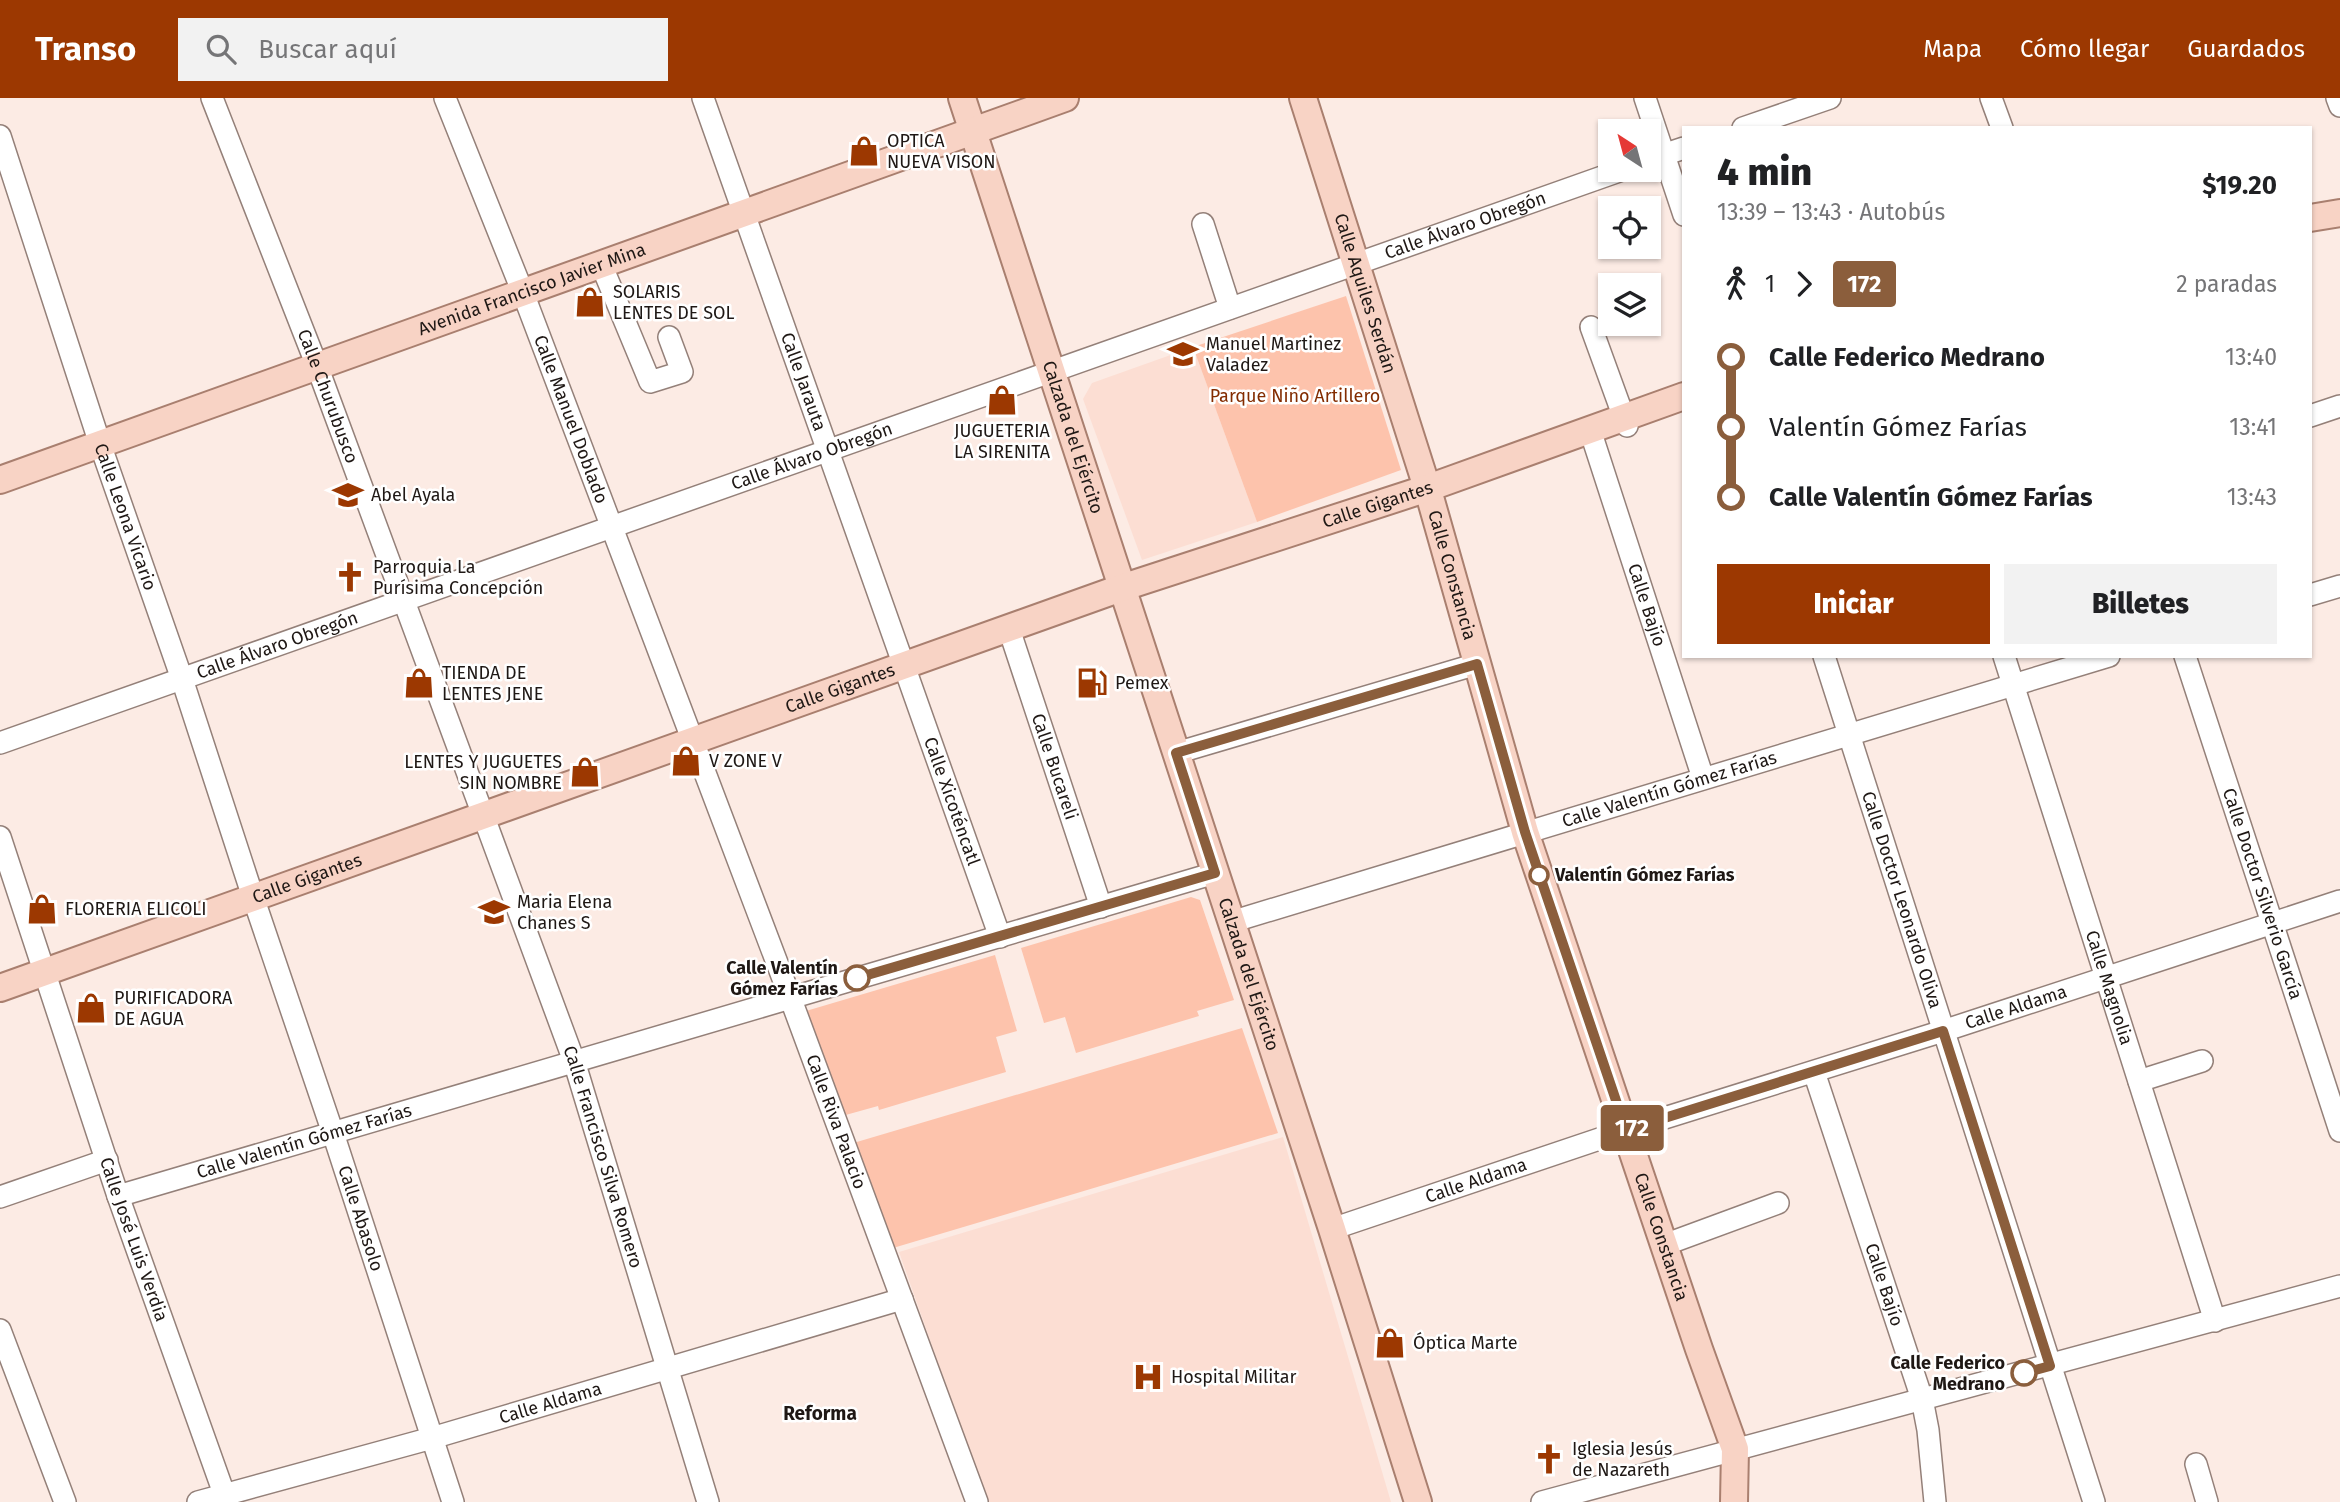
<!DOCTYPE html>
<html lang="es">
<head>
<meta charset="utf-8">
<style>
	:root { --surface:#fff; --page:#f2f2f2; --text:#202124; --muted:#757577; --accent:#9c3801 }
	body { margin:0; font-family:"Fira Sans",sans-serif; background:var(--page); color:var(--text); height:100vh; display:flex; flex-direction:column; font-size:26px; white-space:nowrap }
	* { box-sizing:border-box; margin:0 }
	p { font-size:23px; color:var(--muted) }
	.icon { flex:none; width:38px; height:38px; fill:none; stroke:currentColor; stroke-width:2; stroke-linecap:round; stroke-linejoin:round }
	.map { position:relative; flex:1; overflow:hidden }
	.side { position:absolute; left:1682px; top:28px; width:630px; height:532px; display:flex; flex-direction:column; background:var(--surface); border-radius:0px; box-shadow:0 2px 5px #0004 }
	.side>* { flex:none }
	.badge { padding:0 14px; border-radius:5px; font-size:24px; line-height:46px }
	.needle { width:46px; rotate:324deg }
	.tools { position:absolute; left:1598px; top:21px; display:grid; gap:14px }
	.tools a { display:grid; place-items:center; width:63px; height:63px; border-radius:0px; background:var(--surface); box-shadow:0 2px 5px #0004; font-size:35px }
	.map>.badge { position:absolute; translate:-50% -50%; box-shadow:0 0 0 4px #fff }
	.legs { display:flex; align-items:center; gap:10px; height:77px; padding:0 35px; font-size:23px }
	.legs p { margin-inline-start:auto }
	.head { display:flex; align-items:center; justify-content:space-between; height:119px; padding:0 35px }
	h1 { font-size:38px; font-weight:800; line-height:52px }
	.primary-button { display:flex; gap:14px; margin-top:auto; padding:14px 35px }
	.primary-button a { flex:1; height:80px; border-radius:0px; background:var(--accent); color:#fff; font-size:28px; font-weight:800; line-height:80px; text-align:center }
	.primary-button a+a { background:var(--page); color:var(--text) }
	ul { padding:0 35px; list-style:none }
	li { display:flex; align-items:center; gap:24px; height:70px; font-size:26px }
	li i { display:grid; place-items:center; width:10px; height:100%; margin:0 9px; background:currentColor }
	li i::after { content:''; width:18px; height:18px; margin:-9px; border:5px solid; border-radius:50%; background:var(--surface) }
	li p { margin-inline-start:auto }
	li:first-child i { background:linear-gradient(#0000 50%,currentColor 0) }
	li:last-child i { background:linear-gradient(currentColor 50%,#0000 0) }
	header { display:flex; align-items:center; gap:42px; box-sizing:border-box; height:98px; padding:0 35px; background:var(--accent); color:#fff }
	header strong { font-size:33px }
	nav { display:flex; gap:38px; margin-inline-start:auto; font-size:24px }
	.search { width:490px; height:63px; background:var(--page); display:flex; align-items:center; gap:18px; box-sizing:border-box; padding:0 24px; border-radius:0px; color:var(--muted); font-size:26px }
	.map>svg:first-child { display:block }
	.built { fill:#fcded3 }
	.green { fill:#fdc3ac }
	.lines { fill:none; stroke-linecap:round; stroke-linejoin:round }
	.minor-casing { stroke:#948079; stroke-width:24 }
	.major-casing { stroke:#a97f6f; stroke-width:30 }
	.minor { stroke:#fff; stroke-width:21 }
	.major { stroke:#f8d3c5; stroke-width:26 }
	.line-1-casing { stroke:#fff; stroke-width:16 }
	.line-1 { stroke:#8b5e3c; stroke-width:10 }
	.stop-1-dot { fill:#fff; stroke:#8b5e3c; stroke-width:3.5 }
	.labels { text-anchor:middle; stroke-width:5; stroke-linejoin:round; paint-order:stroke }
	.poi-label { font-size:18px; fill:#1f1815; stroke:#fff; text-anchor:start }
	.street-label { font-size:18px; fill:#1f1815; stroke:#fff }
	.park-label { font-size:18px; fill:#832c00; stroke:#fff }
	.stop-label { font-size:18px; font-weight:bold; fill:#1f1815; stroke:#fff; text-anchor:end }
	.neighbourhood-label { font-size:19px; font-weight:bold; fill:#1f1815; stroke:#fff }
</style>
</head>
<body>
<header>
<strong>Transo</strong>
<div class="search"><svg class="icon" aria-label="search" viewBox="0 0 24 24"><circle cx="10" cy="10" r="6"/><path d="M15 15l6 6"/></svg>Buscar aquí</div>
<nav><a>Mapa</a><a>Cómo llegar</a><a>Guardados</a></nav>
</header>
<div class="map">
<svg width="2340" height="1404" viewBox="0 0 2340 1404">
	<rect width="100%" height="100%" fill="#fcebe4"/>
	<g class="built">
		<polygon points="1193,249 1257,424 1142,462 1083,301 1092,285"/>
		<polygon points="1283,1039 1391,1404 987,1404 899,1154"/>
	</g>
	<g class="green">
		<polygon points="1346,198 1401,372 1257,424 1193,249"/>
		<polygon points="1191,799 1200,802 1234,902 1197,913 1199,918 1076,955 1065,919 1044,925 1021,850"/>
		<polygon points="995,857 1017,933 996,939 1006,974 879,1012 878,1008 842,1018 806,913"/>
		<polygon points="1242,930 1278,1035 893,1150 850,1046"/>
	</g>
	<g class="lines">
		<g class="minor-casing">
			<g id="minor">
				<path id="s1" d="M 212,0 L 317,268 L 574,963 L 708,1404"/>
				<path id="s2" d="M 445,0 L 523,195 L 793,907 L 977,1404"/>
				<path id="s3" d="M 703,0 L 1000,839"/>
				<polyline points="1645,0 1684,117"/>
				<polyline points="1991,0 2002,30"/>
				<polyline points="2337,0 2340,8"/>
				<polyline points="1743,30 1830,0"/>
				<path id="s4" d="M 0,38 L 100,346 L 182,581 L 253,799 L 333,1035 L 453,1404"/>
				<polyline points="1648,62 1684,50"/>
				<polyline points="1203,126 1230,210"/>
				<polyline points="601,166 650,284 682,274 669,239"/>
				<polyline points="1591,229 1627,328"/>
				<polyline points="2310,318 2340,308"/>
				<path id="s5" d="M 1590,332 L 1703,680"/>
				<polyline points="2310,497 2340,488"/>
				<path id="s6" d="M 1009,531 L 1101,809"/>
				<path id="s7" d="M 1824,558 L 2094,1404"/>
				<path id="s8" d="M 2004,558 L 2215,1223"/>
				<path id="s9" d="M 2185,558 L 2340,1033"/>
				<path id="s10" d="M 0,645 L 1622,72"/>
				<polyline points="1176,655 1477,566"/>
				<path id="s11" d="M 0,739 L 118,1098 L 227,1404"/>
				<path id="s12" d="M 1231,824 L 2109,558"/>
				<path id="s13" d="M 1814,974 L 1922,1301 L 1928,1332 L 1935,1404"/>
				<polyline points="2139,983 2202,963"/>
				<path id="s14" d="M 118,1098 L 1215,775"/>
				<polyline points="0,1099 107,1062"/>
				<path id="s15" d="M 1332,1131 L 1626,1032 L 1943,933 L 2340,803"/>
				<polyline points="1664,1147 1778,1105"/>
				<polyline points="0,1232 65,1404"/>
				<polyline points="2196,1366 2207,1404"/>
				<path id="s16" d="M 198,1404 L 432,1340 L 902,1201"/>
				<polyline points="1542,1404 2340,1188"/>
			</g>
		</g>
		<g class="major-casing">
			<g id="major">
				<path id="s17" d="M 962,0 L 1332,1131 L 1418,1404"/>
				<path id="s18" d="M 1303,0 L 1430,399 L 1525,734 L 1699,1251 L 1735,1351 L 1734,1404"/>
				<polyline points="2310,120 2340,115"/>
				<path id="s19" d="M 0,382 L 1065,0"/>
				<path id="s20" d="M 0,890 L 1121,490 L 1428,390 L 1684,298"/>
			</g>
		</g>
		<use href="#minor" class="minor"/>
		<use href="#major" class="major"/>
	</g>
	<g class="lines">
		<g class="line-1-casing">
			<polyline id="line-1" points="857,880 1215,775 1176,655 1477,566 1525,734 1626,1032 1943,933 2050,1268 2024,1275"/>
		</g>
		<use href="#line-1" class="line-1"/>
	</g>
	<defs>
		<g id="shop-bare" transform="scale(2.415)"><path d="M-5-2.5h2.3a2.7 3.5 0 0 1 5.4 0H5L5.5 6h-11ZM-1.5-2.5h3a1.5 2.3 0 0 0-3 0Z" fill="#9c3801" stroke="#fff" stroke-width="2.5" paint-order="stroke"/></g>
		<g id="school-bare" transform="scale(2.415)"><path d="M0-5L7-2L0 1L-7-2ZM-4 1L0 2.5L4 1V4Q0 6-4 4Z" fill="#9c3801" stroke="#fff" stroke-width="2.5" paint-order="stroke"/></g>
		<g id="church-bare" transform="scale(2.415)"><path d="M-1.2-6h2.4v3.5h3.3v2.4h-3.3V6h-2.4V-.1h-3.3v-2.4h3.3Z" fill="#9c3801" stroke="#fff" stroke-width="2.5" paint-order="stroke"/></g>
		<g id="fuel-bare" transform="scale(2.415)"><path d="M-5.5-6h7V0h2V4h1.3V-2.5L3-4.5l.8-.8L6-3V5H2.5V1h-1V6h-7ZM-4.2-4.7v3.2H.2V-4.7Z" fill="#9c3801" stroke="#fff" stroke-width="2.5" paint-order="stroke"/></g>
		<g id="hospital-bare" transform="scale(2.415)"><path d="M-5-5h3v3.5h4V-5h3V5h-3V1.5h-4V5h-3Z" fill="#9c3801" stroke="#fff" stroke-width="2.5" paint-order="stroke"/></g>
	</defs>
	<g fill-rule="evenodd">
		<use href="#shop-bare" x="864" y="53"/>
		<use href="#shop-bare" x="590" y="204"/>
		<use href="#school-bare" x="1183" y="256"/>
		<use href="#shop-bare" x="1002" y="302"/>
		<use href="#school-bare" x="348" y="397"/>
		<use href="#church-bare" x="350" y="479"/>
		<use href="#shop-bare" x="419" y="585"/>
		<use href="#fuel-bare" x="1092" y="585"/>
		<use href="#shop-bare" x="686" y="663"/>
		<use href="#shop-bare" x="585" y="674"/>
		<use href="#shop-bare" x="42" y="811"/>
		<use href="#school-bare" x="494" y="814"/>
		<use href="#shop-bare" x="91" y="910"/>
		<use href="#shop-bare" x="1390" y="1245"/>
		<use href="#hospital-bare" x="1148" y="1279"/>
		<use href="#church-bare" x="1549" y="1361"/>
	</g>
	<g class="stop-1-dot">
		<circle cx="1539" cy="777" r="9"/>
		<circle cx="857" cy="880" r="12"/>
		<circle cx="2024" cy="1275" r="12"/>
	</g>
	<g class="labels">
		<g class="poi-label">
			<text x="887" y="49">OPTICA<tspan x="887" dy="21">NUEVA VISON</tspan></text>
			<text x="613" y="200">SOLARIS<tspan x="613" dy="21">LENTES DE SOL</tspan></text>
			<text x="1206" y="252">Manuel Martinez<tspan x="1206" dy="21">Valadez</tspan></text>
			<text x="1002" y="339" text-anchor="middle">JUGUETERIA<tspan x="1002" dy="21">LA SIRENITA</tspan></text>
			<text x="371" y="403">Abel Ayala</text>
			<text x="373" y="475">Parroquia La<tspan x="373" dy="21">Purísima Concepción</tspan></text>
			<text x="442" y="581">TIENDA DE<tspan x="442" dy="21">LENTES JENE</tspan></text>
			<text x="1115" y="591">Pemex</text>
			<text x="709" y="669">V ZONE V</text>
			<text x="562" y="670" text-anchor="end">LENTES Y JUGUETES<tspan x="562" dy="21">SIN NOMBRE</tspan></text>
			<text x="517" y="810">Maria Elena<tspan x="517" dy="21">Chanes S</tspan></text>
			<text x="65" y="817">FLORERIA ELICOLI</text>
			<text x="114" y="906">PURIFICADORA<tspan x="114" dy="21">DE AGUA</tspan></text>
			<text x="1413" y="1251">Óptica Marte</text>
			<text x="1171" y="1285">Hospital Militar</text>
			<text x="1572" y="1357">Iglesia Jesús<tspan x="1572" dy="21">de Nazareth</tspan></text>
		</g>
		<g class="street-label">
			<text dy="6" stroke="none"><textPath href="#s10" startOffset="1554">Calle Álvaro Obregón</textPath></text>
			<text dy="6" stroke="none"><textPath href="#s19" startOffset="565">Avenida Francisco Javier Mina</textPath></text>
			<text dy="6" stroke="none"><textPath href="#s18" startOffset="205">Calle Aquiles Serdán</textPath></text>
			<text dy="6" stroke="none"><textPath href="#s3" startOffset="301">Calle Jarauta</textPath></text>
			<text dy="6" stroke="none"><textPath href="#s1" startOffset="320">Calle Churubusco</textPath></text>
			<text dy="6" stroke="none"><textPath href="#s2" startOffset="345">Calle Manuel Doblado</textPath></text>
			<text dy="6" stroke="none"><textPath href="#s17" startOffset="357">Calzada del Ejército</textPath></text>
			<text dy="6" stroke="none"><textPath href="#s10" startOffset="861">Calle Álvaro Obregón</textPath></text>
			<text dy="6" stroke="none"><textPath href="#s20" startOffset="1460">Calle Gigantes</textPath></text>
			<text dy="6" stroke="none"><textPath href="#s4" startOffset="401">Calle Leona Vicario</textPath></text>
			<text dy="6" stroke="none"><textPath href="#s18" startOffset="500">Calle Constancia</textPath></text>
			<text dy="6" stroke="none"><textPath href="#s5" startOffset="184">Calle Bajío</textPath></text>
			<text dy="6" stroke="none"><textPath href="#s10" startOffset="294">Calle Álvaro Obregón</textPath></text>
			<text dy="6" stroke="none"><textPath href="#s20" startOffset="892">Calle Gigantes</textPath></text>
			<text dy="6" stroke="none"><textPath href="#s6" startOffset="145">Calle Bucareli</textPath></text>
			<text dy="6" stroke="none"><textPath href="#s12" startOffset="458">Calle Valentín Gómez Farías</textPath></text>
			<text dy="6" stroke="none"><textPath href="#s3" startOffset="746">Calle Xicoténcatl</textPath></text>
			<text dy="6" stroke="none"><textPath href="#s20" startOffset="326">Calle Gigantes</textPath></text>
			<text dy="6" stroke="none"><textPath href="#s9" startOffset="250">Calle Doctor Silverio García</textPath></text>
			<text dy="6" stroke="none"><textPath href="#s7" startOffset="256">Calle Doctor Leonardo Oliva</textPath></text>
			<text dy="6" stroke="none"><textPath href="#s17" startOffset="922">Calzada del Ejército</textPath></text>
			<text dy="6" stroke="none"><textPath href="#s8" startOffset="348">Calle Magnolia</textPath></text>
			<text dy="6" stroke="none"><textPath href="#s15" startOffset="719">Calle Aldama</textPath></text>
			<text dy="6" stroke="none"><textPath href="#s2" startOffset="1096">Calle Riva Palacio</textPath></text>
			<text dy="6" stroke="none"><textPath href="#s14" startOffset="194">Calle Valentín Gómez Farías</textPath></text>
			<text dy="6" stroke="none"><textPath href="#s1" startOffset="1129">Calle Francisco Silva Romero</textPath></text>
			<text dy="6" stroke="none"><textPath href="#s15" startOffset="152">Calle Aldama</textPath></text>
			<text dy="6" stroke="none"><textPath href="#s4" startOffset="1141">Calle Abasolo</textPath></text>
			<text dy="6" stroke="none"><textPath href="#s18" startOffset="1194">Calle Constancia</textPath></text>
			<text dy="6" stroke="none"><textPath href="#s11" startOffset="424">Calle José Luis Verdia</textPath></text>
			<text dy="6" stroke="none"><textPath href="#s13" startOffset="224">Calle Bajío</textPath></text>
			<text dy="6" stroke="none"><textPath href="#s16" startOffset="366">Calle Aldama</textPath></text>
		</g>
		<g class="park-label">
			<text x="1295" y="304">Parque Niño Artillero</text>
		</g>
		<g class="stop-label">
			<text x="1555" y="783" text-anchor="start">Valentín Gómez Farías</text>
			<text x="838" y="876">Calle Valentín<tspan x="838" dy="21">Gómez Farías</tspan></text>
			<text x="2005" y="1271">Calle Federico<tspan x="2005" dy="21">Medrano</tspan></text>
		</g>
		<g class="neighbourhood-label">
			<text x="820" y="1322">Reforma</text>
		</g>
	</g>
</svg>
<div class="tools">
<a><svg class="needle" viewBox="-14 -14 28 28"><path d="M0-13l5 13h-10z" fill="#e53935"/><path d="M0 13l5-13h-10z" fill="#757577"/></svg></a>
<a><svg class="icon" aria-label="locate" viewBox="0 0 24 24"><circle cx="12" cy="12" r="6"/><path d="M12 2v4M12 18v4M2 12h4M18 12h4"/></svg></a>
<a><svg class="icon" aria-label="layers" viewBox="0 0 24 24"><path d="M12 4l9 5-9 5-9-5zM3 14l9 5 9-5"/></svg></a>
</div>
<b class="badge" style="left:1632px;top:1030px;background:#8b5e3c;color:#fff">172</b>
<section class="side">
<div class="head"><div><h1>4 min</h1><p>13:39 – 13:43 · Autobús</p></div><b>$19.20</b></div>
<div class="legs"><svg class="icon" aria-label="walk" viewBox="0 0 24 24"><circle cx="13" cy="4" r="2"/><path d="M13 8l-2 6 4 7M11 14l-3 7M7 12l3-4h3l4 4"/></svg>1<svg class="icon" aria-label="forward" viewBox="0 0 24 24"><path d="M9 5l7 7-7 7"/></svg><b class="badge" style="background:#8b5e3c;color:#fff">172</b><p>2 paradas</p></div>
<ul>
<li><i style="color:#8b5e3c"></i><b>Calle Federico Medrano</b><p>13:40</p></li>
<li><i style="color:#8b5e3c"></i><span>Valentín Gómez Farías</span><p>13:41</p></li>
<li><i style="color:#8b5e3c"></i><b>Calle Valentín Gómez Farías</b><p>13:43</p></li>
</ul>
<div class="primary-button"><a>Iniciar</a><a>Billetes</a></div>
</section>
</div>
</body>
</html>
